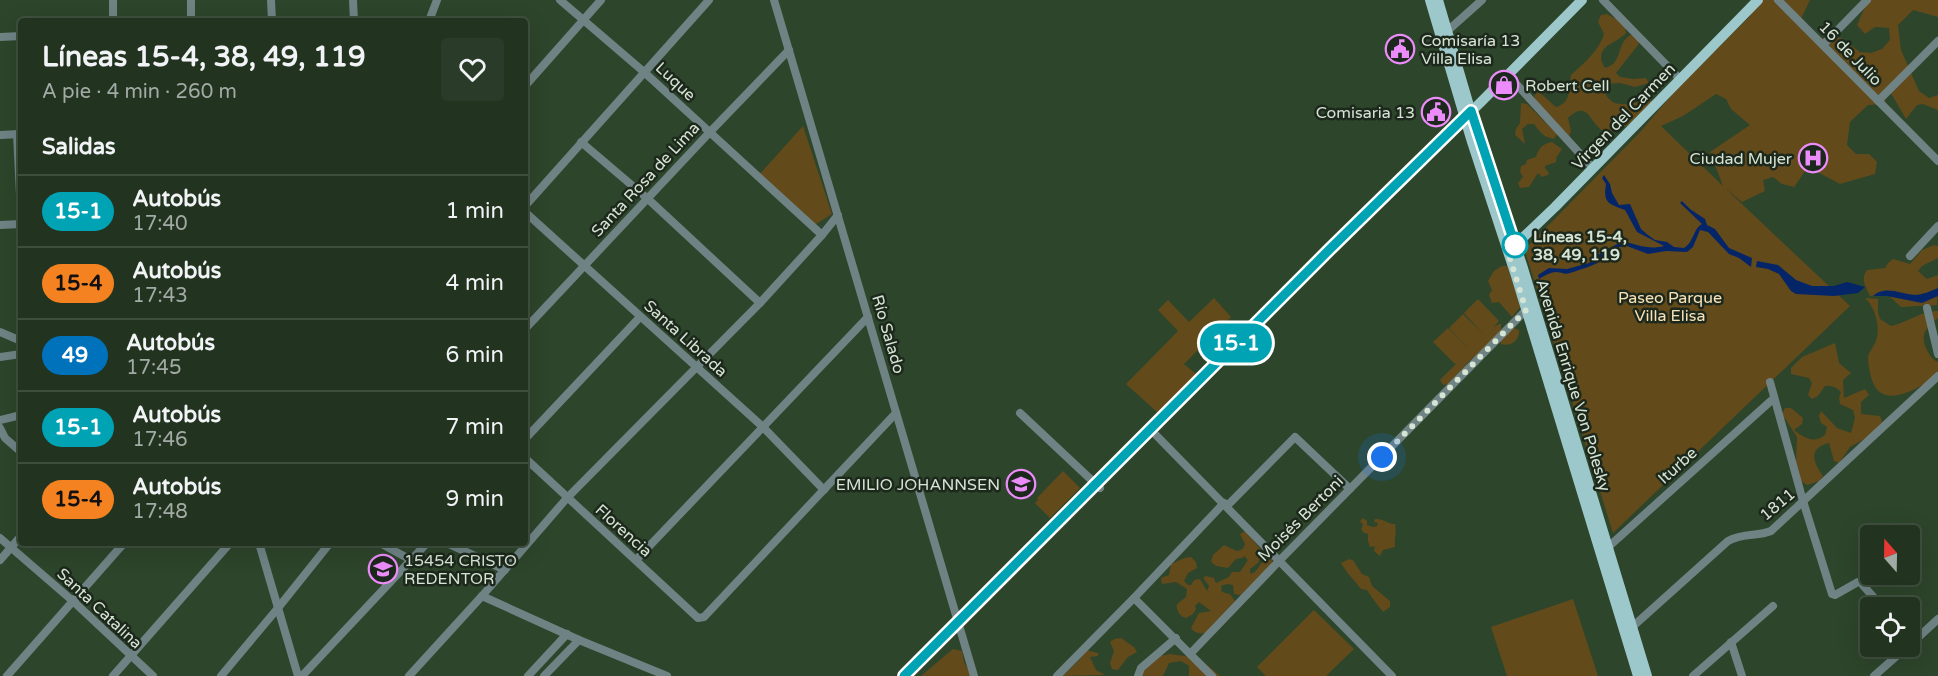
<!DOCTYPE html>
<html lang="es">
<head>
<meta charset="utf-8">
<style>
	:root { --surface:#223420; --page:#2a3c29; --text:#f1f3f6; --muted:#a2aaa5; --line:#3f4f3e }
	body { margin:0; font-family:"Varela Round",sans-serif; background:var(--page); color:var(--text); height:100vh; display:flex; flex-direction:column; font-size:22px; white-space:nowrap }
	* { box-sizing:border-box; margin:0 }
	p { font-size:20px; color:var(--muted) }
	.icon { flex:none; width:33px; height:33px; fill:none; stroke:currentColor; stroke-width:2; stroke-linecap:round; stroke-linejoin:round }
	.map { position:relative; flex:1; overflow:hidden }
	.panel { position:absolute; left:18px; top:18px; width:510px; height:528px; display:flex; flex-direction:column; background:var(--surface); border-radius:6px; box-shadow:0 6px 24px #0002,0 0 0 2px var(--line) }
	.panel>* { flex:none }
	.badge { padding:0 12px; border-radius:20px; font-size:21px; line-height:39px }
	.needle { width:39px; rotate:340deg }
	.tools { position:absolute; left:1860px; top:525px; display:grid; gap:12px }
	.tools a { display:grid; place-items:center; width:60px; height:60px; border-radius:6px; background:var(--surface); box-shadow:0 6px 24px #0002,0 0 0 2px var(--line); font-size:30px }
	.you { position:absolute; width:30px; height:30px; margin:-15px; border:4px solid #fff; border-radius:50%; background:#1a73e8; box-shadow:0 0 0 9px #1a73e833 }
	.map>.badge { position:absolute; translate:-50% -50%; box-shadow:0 0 0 3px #fff }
	h2 { padding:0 24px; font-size:22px; line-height:54px }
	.round { display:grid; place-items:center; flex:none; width:63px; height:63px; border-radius:6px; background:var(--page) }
	.summary { display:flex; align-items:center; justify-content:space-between; height:102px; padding:0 24px }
	h1 { font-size:28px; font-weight:700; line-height:45px }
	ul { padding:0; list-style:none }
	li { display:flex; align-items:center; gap:18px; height:72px; padding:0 24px; border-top:2px solid var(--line) }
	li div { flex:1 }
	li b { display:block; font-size:22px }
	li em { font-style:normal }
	li .badge { min-width:66px; font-weight:700; text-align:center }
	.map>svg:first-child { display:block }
	.green { fill:#624a1b; fill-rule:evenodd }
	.water { fill:#052569 }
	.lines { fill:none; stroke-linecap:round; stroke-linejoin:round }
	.minor { stroke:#6f8385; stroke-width:8 }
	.major { stroke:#9dc8cb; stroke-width:10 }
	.line-casing { stroke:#fff; stroke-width:14 }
	.line { stroke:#00a3b4; stroke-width:9 }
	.walk { stroke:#d6e4d4; stroke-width:6; stroke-dasharray:0 10.8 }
	.stop-dot { fill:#fff; stroke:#00a3b4; stroke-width:3 }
	.labels { text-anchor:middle; stroke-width:5; stroke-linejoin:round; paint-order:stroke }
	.poi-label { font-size:16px; fill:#d6e4d4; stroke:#1d281c; text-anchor:start }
	.street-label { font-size:16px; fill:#d6e4d4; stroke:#1d281c }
	.stop-label { font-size:16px; font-weight:bold; fill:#d6e4d4; stroke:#1d281c; text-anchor:start }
	.park-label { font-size:16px; fill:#f9e1b6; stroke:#1d281c }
</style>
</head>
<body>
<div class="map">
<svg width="1938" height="676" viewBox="0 0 1938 676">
	<rect width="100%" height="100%" fill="#2d452b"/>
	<g class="green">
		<path d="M 1757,0 L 1810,0 L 1798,25 L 1818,38 L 1841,38 L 1860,52 L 1871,53 L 1882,49 L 1890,40 L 1889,28 L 1875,27 L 1865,34 L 1857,25 L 1868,0 L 1938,0 L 1938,17 L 1913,10 L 1898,25 L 1901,50 L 1919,91 L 1929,98 L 1938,95 L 1938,110 L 1923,104 L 1917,105 L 1906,119 L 1889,90 L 1884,93 L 1886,104 L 1868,105 L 1850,122 L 1847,145 L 1856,154 L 1869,154 L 1877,162 L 1875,174 L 1840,184 L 1808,167 L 1794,187 L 1782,184 L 1773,177 L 1763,180 L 1765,191 L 1742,202 L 1725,188 L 1850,306 L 1613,533 L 1525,251 L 1526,248 L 1641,131 L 1675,91 L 1750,16 ZM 1716,94 L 1726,99 L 1731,109 L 1750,125 L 1710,152 L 1723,186 L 1661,126 L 1683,116 Z"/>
		<path d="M 1607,14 L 1625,24 L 1626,33 C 1615,45 1592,46 1605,68 C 1625,63 1614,40 1635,33 L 1641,38 L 1638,45 L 1616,73 L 1620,77 L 1634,79 L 1646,78 L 1649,83 L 1635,87 L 1620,83 L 1607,84 L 1604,90 C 1611,112 1633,103 1648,99 L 1656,103 L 1628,125 L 1607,133 C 1590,127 1589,97 1568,118 L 1571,131 L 1569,137 L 1539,110 L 1534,96 L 1538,91 L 1556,107 C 1571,103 1569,89 1571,75 C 1583,64 1599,51 1604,34 L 1598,22 L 1601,15 Z"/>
		<path d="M 1521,103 L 1527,104 L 1557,134 L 1554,139 C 1543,137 1540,132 1534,124 L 1528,124 L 1522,129 L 1525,144 L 1515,135 L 1516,129 L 1520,123 Z"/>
		<polygon points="803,126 832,214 813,226 757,177"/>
		<path d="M 1552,142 L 1562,149 L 1556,158 L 1556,162 L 1545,166 L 1545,168 L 1549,173 L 1548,175 L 1542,177 L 1538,173 L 1529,187 L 1520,188 L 1518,183 L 1523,177 L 1520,172 L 1521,166 L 1526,164 L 1527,160 L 1536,157 C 1539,148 1542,144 1552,142 Z"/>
		<path d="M 1934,245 L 1938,246 L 1938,258 L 1922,266 L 1918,271 L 1927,279 L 1938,275 L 1937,305 L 1901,307 L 1888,295 L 1870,296 C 1866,287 1860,279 1867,270 L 1885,268 L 1888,263 L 1893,259 L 1910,264 L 1922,250 Z"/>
		<polygon points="1502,266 1507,266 1521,306 1512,317 1499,302 1492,303 1489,295 1492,290 1488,281 1494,271"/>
		<polygon points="1214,298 1231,317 1184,364 1196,374 1157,412 1126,384 1178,331 1158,310 1168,300 1189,322"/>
		<path d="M 1865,298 L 1878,299 L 1878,312 L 1880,319 L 1891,326 C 1906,323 1923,310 1938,311 L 1938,318 C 1925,328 1919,336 1928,352 C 1931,357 1932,359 1938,362 L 1938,375 C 1921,387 1882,412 1872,380 C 1870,374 1868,364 1868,357 C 1869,352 1874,346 1876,341 C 1881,327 1875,307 1865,298 Z"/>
		<path d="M 1478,299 L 1499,321 L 1494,327 L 1499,324 L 1501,324 L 1501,330 L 1514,328 L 1519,330 C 1520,340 1512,347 1501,344 L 1500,338 L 1494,340 L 1467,363 L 1456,378 L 1449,384 L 1443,385 L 1440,380 L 1457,363 L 1455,364 L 1433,342 L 1448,328 L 1470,350 L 1449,328 L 1463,314 L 1484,335 L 1464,313 Z"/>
		<path d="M 1835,343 L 1839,363 L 1851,373 L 1843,380 L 1844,398 L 1865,389 L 1869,395 L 1861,402 L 1861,414 L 1880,416 L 1882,422 L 1870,436 L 1850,447 L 1839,463 L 1834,461 L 1829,443 C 1808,448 1813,462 1823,476 L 1819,481 L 1807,485 L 1801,481 L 1796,461 L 1797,437 L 1782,414 L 1785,408 L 1791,408 L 1803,418 L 1802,424 L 1794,430 C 1805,438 1813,444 1825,435 L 1827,427 L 1821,423 L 1819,416 L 1821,411 L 1837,428 L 1851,433 L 1855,418 L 1853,410 L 1840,404 L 1839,398 L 1841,392 C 1836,387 1832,385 1825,386 L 1818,396 L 1812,399 L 1808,395 L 1812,383 L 1809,378 L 1791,374 L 1791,368 L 1802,357 Z"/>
		<polygon points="1063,471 1080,488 1050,518 1035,503 1038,500 1037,498"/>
		<path d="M 1363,518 L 1367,521 L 1367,525 L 1373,527 L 1377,526 L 1378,523 L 1374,522 L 1375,519 C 1383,518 1387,524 1395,524 C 1397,533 1394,538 1395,547 L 1383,550 L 1380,556 L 1374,551 L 1375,546 L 1370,547 L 1368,541 L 1368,534 L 1364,533 L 1361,529 L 1363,525 L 1360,521 Z"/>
		<path d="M 1243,532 L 1246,532 L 1263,552 L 1258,563 L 1250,569 L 1250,574 L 1255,572 L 1265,558 L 1271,558 L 1273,564 L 1241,595 L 1234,594 L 1233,585 L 1227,584 L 1221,586 L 1222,592 L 1230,594 L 1235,601 L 1206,632 C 1201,635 1194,633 1191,628 L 1199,613 L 1211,611 L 1199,602 L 1195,606 L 1196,609 L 1193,614 L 1186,618 C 1179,616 1176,610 1177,604 L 1186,597 L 1187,589 L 1176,582 L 1162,584 L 1161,578 L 1169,575 L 1171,564 C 1177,562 1183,557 1191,557 L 1196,562 L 1197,568 L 1188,573 L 1184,581 L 1188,585 L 1191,585 L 1194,580 L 1200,579 L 1207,591 L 1209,586 L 1203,578 L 1206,576 L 1214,578 L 1216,583 L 1229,577 L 1232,572 L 1240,572 L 1248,560 L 1244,556 L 1242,558 L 1236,559 L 1228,568 L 1216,566 L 1211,562 L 1213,555 L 1224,545 L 1237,551 L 1243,549 L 1245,544 L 1240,534 Z"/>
		<path d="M 1349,559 L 1353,560 L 1362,574 L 1369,577 L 1372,586 L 1390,601 L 1390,607 L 1383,612 C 1377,604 1372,598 1367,590 L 1361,589 C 1355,581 1345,571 1341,563 Z"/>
		<polygon points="1573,599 1598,676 1507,676 1491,627"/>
		<polygon points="1314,610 1354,649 1326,676 1266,676 1257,667"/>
		<polygon points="1121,638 1134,647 1137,652 1128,657 1118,670 1112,669 1110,663 1114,651 1110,642 1114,639"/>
		<polygon points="953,649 962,651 964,662 971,676 921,676"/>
		<polygon points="1086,650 1098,653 1098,656 1090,657 1096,670 1105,675 1063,676 1080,659"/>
		<polygon points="1170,654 1199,658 1220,676 1189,676 1189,666 1181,661 1169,663 1163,676 1137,676 1156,657"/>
	</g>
	<g class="water">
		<path d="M 1604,175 L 1610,184 L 1612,193 L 1619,205 L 1630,204 L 1641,229 L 1648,235 L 1655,240 L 1667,242 L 1674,247 L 1684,248 C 1694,242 1693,229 1702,224 L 1680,203 L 1682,201 L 1690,209 L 1705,219 L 1707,225 L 1715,229 L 1729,248 L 1752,258 L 1751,267 L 1739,258 L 1729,254 L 1708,232 L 1700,230 L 1693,247 L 1687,252 L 1666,251 L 1648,254 L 1627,246 L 1619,247 C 1607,262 1588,267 1570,273 C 1565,275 1561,272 1556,272 C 1550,272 1544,276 1539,279 L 1538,275 L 1549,268 L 1567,269 L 1589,263 L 1602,252 L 1623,241 C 1637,245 1649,250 1664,246 L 1637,232 L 1625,210 C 1608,204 1603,203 1606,184 L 1602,178 Z"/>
		<polygon points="1757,261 1778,265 1796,280 1812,286 1834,286 1847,282 1865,287 1858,293 1834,296 1796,294 1791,291 1779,274 1768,269 1756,267"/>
		<path d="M 1938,288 L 1938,296 L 1922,303 L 1887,296 L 1873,296 C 1885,285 1900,294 1915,295 C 1922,295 1931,291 1938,288 Z"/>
	</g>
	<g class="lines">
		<g class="minor">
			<polyline points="191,0 191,21"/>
			<polyline points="271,0 272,21"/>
			<polyline points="353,0 354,21"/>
			<polyline points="560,0 644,72 822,235"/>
			<polyline points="774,0 974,676"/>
			<polyline points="1603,0 1680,79"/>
			<polyline points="1778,0 1938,161"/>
			<polyline points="113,21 113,0"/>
			<polyline points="429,21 437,0"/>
			<polyline points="1444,34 1482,0"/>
			<polyline points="0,37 21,36"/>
			<polyline points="1823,45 1867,0"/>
			<polyline points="1508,75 1593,168"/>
			<polyline points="525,86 601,0"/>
			<polyline points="1878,101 1938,41"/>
			<polyline points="17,134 21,215"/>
			<polyline points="0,135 21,134"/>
			<polyline points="581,142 648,199 760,303"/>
			<polyline points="525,206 709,0"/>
			<polyline points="525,212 763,427 824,490"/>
			<polyline points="0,225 21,224"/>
			<polyline points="1910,256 1938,226"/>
			<polyline points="1927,308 1938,354"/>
			<polyline points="525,329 709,133 789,50"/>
			<polyline points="0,332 21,341"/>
			<polyline points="0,357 21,354"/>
			<polyline points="1770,382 1803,501 1832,594 1835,595 1858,582 1861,583 1883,608"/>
			<polyline points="1020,413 1100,488"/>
			<polyline points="0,420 21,415"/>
			<polyline points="0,428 5,438 21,452"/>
			<polyline points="1150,429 1392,676"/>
			<polyline points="525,439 640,317"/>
			<polyline points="525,458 698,618 704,617 896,413"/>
			<polyline points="1227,506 1295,437 1350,489"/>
			<polyline points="0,538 74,602 153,676"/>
			<polyline points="259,543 298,676"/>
			<polyline points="380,543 411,560"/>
			<polyline points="447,543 505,570"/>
			<polyline points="1606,549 1773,399"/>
			<polyline points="0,560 21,536"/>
			<polyline points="636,560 868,317"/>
			<polyline points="482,596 579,640 667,676"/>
			<polyline points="1134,598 1212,676"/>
			<path d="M 1630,629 L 1728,541 C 1744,532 1757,537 1771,531 L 1938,376"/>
			<polyline points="1731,642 1742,676"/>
			<polyline points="1910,645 1938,619"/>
			<polyline points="1191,653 1280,560 1528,308"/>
			<polyline points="7,676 124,543"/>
			<polyline points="113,676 230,543"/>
			<polyline points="221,676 278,608 330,543"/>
			<polyline points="302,676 427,543"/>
			<polyline points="409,676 482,596 567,498 760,303 822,235 838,215"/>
			<polyline points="528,676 567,634"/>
			<polyline points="544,676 579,640"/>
			<polyline points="1057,676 1134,598 1224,503"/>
			<polyline points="1138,676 1141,668 1176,638"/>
			<polyline points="1693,676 1773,606"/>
			<polyline points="1874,676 1908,646"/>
		</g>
		<g class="major">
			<polyline points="1430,0 1472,142 1516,276 1638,676"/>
			<polyline points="1438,0 1472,116 1522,265 1647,676"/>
			<polyline points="1511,249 1555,207 1758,0"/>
			<polyline points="904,676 1330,249 1481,102 1582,0"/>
		</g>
	</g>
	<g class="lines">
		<g class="line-casing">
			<polyline id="line" points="904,676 1330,249 1471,111 1515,245"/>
		</g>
		<use href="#line" class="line"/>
		<polyline class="walk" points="1382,457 1526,310 1508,252 1515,245"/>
	</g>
	<defs>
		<g id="civic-ring" transform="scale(1.5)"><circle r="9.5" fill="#1d281c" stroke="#ec8cfa" stroke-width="1.5"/><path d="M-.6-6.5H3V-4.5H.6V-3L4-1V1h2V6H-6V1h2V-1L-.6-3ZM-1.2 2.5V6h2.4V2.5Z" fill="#ec8cfa"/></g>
		<g id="shop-ring" transform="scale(1.5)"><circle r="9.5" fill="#1d281c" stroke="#ec8cfa" stroke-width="1.5"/><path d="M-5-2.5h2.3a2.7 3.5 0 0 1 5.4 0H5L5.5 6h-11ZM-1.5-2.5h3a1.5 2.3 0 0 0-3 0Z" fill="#ec8cfa"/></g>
		<g id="hospital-ring" transform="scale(1.5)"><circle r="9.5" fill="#1d281c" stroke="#ec8cfa" stroke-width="1.5"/><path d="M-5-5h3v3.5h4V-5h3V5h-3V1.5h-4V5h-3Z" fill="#ec8cfa"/></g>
		<g id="school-ring" transform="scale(1.5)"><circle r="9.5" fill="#1d281c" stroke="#ec8cfa" stroke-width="1.5"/><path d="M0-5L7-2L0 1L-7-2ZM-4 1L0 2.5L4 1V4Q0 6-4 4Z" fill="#ec8cfa"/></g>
	</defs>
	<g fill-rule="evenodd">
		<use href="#civic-ring" x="1400" y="49"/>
		<use href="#shop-ring" x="1504" y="85"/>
		<use href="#civic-ring" x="1436" y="112"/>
		<use href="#hospital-ring" x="1813" y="158"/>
		<use href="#school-ring" x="1021" y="484"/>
		<use href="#school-ring" x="383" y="569"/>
	</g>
	<circle class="stop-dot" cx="1515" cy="245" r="12"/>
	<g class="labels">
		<g class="poi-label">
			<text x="1421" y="46">Comisaría 13<tspan x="1421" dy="18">Villa Elisa</tspan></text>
			<text x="1525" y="91">Robert Cell</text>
			<text x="1415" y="118" text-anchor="end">Comisaria 13</text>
			<text x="1792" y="164" text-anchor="end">Ciudad Mujer</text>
			<text x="1000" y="490" text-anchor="end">EMILIO JOHANNSEN</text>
			<text x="404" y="566">15454 CRISTO<tspan x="404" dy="18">REDENTOR</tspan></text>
		</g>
		<g class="street-label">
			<text transform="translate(1851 53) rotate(46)" y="6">16 de Julio</text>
			<text transform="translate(676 81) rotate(43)" y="6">Luque</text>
			<text transform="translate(1623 116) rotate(-46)" y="6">Virgen del Carmen</text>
			<text transform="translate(645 179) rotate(-47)" y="6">Santa Rosa de Lima</text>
			<text transform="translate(889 334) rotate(74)" y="6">Río Salado</text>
			<text transform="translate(686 338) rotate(42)" y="6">Santa Librada</text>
			<text transform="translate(1574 385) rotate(73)" y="6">Avenida Enrique Von Polesky</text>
			<text transform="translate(1677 465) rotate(-42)" y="6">Iturbe</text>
			<text transform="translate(1777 504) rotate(-40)" y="6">1811</text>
			<text transform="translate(1300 518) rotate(-45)" y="6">Moisés Bertoni</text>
			<text transform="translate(624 530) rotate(42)" y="6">Florencia</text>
			<text transform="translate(100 608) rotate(43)" y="6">Santa Catalina</text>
		</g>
		<g class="stop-label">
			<text x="1533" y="242">Líneas 15-4,<tspan x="1533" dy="18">38, 49, 119</tspan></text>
		</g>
		<g class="park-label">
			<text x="1670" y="303">Paseo Parque<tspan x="1670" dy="18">Villa Elisa</tspan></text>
		</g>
	</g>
</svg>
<div class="tools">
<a><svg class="needle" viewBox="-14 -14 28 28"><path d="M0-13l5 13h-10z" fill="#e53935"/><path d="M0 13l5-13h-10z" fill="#a2aaa5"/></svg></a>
<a><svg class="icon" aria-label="locate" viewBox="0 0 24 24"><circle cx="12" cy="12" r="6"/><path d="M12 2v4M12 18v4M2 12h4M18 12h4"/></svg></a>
</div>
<div class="you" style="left:1382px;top:457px"></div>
<b class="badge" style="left:1236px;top:343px;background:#00a3b4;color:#fff">15-1</b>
<section class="panel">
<div class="summary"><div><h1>Líneas 15-4, 38, 49, 119</h1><p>A pie · 4 min · 260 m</p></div><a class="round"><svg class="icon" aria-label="heart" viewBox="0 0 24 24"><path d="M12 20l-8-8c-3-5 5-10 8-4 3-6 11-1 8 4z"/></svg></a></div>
<h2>Salidas</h2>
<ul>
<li><span class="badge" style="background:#00a3b4;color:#fff">15-1</span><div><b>Autobús</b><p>17:40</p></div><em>1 min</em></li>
<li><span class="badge" style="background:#f58220;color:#111">15-4</span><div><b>Autobús</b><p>17:43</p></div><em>4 min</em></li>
<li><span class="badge" style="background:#0072bc;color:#fff">49</span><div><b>Autobús</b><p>17:45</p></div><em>6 min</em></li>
<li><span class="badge" style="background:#00a3b4;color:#fff">15-1</span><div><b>Autobús</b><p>17:46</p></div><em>7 min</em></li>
<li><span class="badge" style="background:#f58220;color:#111">15-4</span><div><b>Autobús</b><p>17:48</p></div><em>9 min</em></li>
</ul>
</section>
</div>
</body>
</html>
